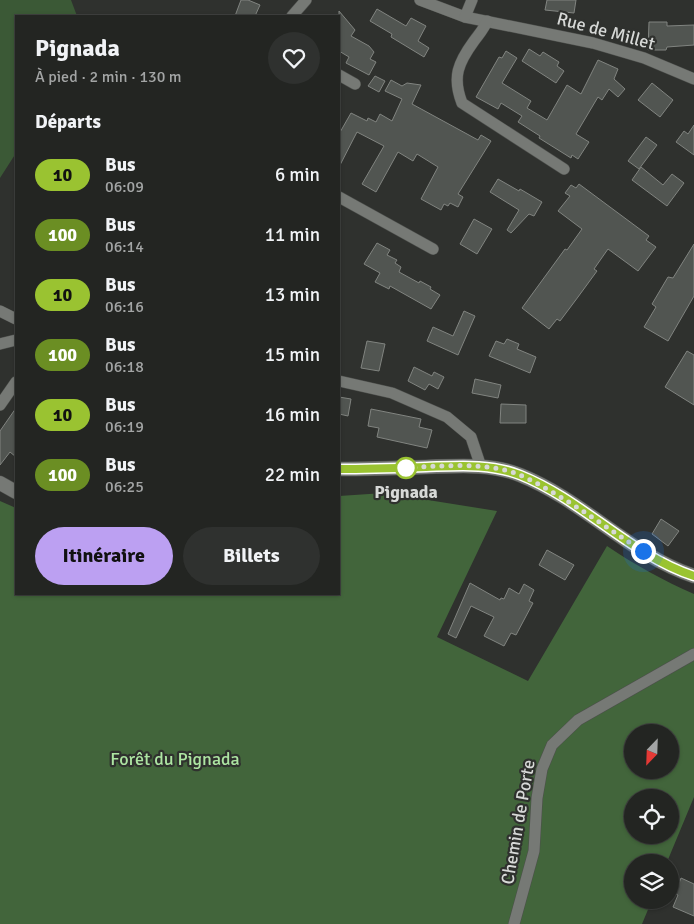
<!DOCTYPE html>
<html lang="fr">
<head>
<meta charset="utf-8">
<style>
	:root { --surface:#232522; --page:#2f312f; --text:#f1f3f6; --muted:#a3a5a5; --line:#404240; --accent:#bca0f2 }
	body { margin:0; font-family:Signika,sans-serif; background:var(--page); color:var(--text); height:100vh; display:flex; flex-direction:column; font-size:19px; white-space:nowrap }
	* { box-sizing:border-box; margin:0 }
	p { font-size:16px; color:var(--muted) }
	.icon { flex:none; width:28px; height:28px; fill:none; stroke:currentColor; stroke-width:2; stroke-linecap:round; stroke-linejoin:round }
	.map { position:relative; flex:1; overflow:hidden }
	.panel { position:absolute; left:15px; top:15px; width:325px; height:580px; display:flex; flex-direction:column; background:var(--surface); border-radius:0px; box-shadow:0 1px 4px #0004,0 0 0 1px var(--line) }
	.panel>* { flex:none }
	.badge { padding:0 10px; border-radius:16px; font-size:18px; line-height:32px }
	.needle { width:32px; rotate:203deg }
	.controls { position:absolute; left:624px; top:724px; display:grid; gap:10px }
	.controls a { display:grid; place-items:center; width:55px; height:55px; border-radius:50%; background:var(--surface); box-shadow:0 1px 4px #0004,0 0 0 1px var(--line); font-size:25px }
	.you { position:absolute; width:25px; height:25px; margin:-12px; border:4px solid #fff; border-radius:50%; background:#1a73e8; box-shadow:0 0 0 8px #1a73e833 }
	.map>.badge { position:absolute; translate:-50% -50%; box-shadow:0 0 0 2px #fff }
	h2 { padding:0 20px; font-size:19px; line-height:45px }
	.round { display:grid; place-items:center; flex:none; width:52px; height:52px; border-radius:26px; background:var(--page) }
	.overview { display:flex; align-items:center; justify-content:space-between; height:85px; padding:0 20px }
	h1 { font-size:24px; font-weight:700; line-height:38px }
	.action { display:flex; gap:10px; margin-top:auto; padding:10px 20px }
	.action a { flex:1; height:58px; border-radius:30px; background:var(--accent); color:#111; font-size:20px; font-weight:700; line-height:58px; text-align:center }
	.action a+a { background:var(--page); color:var(--text) }
	ul { padding:0; list-style:none }
	li { display:flex; align-items:center; gap:15px; height:60px; padding:0 20px }
	li div { flex:1 }
	li b { display:block; font-size:19px }
	li em { font-style:normal }
	li .badge { min-width:55px; font-weight:700; text-align:center }
	.map>svg:first-child { display:block }
	.green { fill:#3b5936 }
	.forest { fill:#42653b; fill-rule:evenodd }
	.building { fill:#515551; stroke:#818480 }
	.lines { fill:none; stroke-linecap:round; stroke-linejoin:round }
	.minor-casing { stroke:#4d4f4c; stroke-width:12 }
	.tertiary-casing { stroke:#4d4f4c; stroke-width:15 }
	.minor { stroke:#767975; stroke-width:11 }
	.tertiary { stroke:#767975; stroke-width:14 }
	.line-casing { stroke:#fff; stroke-width:11 }
	.line { stroke:#9ac331; stroke-width:8 }
	.walk { stroke:#d7d9d7; stroke-width:5; stroke-dasharray:0 9 }
	.stop-dot { fill:#fff; stroke:#9ac331; stroke-width:2.5 }
	.labels { text-anchor:middle; stroke-width:4.5; stroke-linejoin:round; paint-order:stroke }
	.street-label { font-size:18px; fill:#d7d9d7; stroke:#2f312e }
	.stop-label { font-size:18px; font-weight:bold; fill:#d7d9d7; stroke:#2f312e }
	.park-label { font-size:18px; fill:#ade5a2; stroke:#2f312e }
</style>
</head>
<body>
<div class="map">
<svg width="694" height="924" viewBox="0 0 694 924">
	<rect width="100%" height="100%" fill="#2f312e"/>
	<polygon class="green" points="0,0 71,0 77,16 16,16 16,153 0,178"/>
	<path class="forest" d="M 384,493 L 497,511 L 437,637 L 528,681 L 607,546 C 635,565 664,581 694,594 L 694,797 L 667,862 L 632,862 L 632,900 L 652,900 L 642,924 L 0,924 L 0,501 L 16,508 L 16,594 L 339,594 L 339,496 ZM 632,732 L 670,732 L 670,770 L 632,770 ZM 632,798 L 670,798 L 670,835 L 632,835 Z"/>
	<g class="building">
		<polygon points="241,0 248,0 260,5 255,16 235,16"/>
		<polygon points="547,0 576,0 574,13 545,10"/>
		<polygon points="377,9 406,26 411,18 426,26 418,41 429,48 424,57 391,37 392,34 370,21"/>
		<polygon points="339,11 355,30 351,36 369,46 374,52 370,59 376,62 369,75 346,63 349,57 339,51"/>
		<polygon points="649,22 667,22 667,26 694,25 694,45 667,47 666,50 648,50"/>
		<polygon points="529,49 540,56 543,52 559,62 557,66 564,71 556,83 522,61"/>
		<polygon points="506,51 517,58 502,83 531,101 527,108 547,120 567,85 581,94 598,60 618,69 614,79 625,89 618,97 609,89 602,100 598,97 576,134 589,142 578,159 572,155 571,158 539,138 540,136 518,122 522,116 501,103 498,109 476,97 499,57 502,58"/>
		<polygon points="375,76 385,81 379,92 368,86"/>
		<polygon points="391,80 402,86 407,83 421,85 412,104 478,140 481,135 491,141 458,194 463,197 458,207 450,203 448,206 444,204 441,210 421,199 438,167 417,154 413,161 398,152 376,192 362,184 384,146 357,132 339,167 339,134 351,113 367,121 368,118 376,122 380,114 392,121 402,99 385,91"/>
		<polygon points="652,83 673,100 660,117 638,100"/>
		<polygon points="694,125 694,155 676,142 684,131 688,134"/>
		<polygon points="646,137 657,145 639,169 628,161"/>
		<polygon points="641,167 663,185 672,174 684,183 667,206 632,180"/>
		<polygon points="498,179 519,191 520,189 542,202 534,216 529,214 511,233 507,230 519,210 490,192"/>
		<polygon points="579,184 649,236 646,240 656,247 638,271 608,249 594,269 597,271 578,297 560,321 557,319 549,329 522,308 565,249 567,250 582,229 558,211 570,196 565,193 571,185 576,188"/>
		<polygon points="474,219 492,229 477,254 460,244"/>
		<polygon points="377,243 390,250 387,255 397,260 395,263 401,267 399,272 419,283 420,281 431,287 430,289 440,295 431,309 390,286 389,289 375,282 380,273 364,264"/>
		<polygon points="694,244 694,296 668,341 644,327 656,307 652,304 668,277 673,278"/>
		<polygon points="464,311 475,316 458,355 427,341 433,327 453,336"/>
		<polygon points="507,339 519,344 517,349 536,357 530,373 489,356 496,341 504,344"/>
		<polygon points="367,341 385,344 379,371 361,368"/>
		<polygon points="687,351 694,355 694,405 665,387"/>
		<polygon points="414,367 432,376 434,372 444,377 438,389 429,384 425,390 408,381"/>
		<polygon points="475,379 501,385 498,398 472,393"/>
		<polygon points="339,397 351,399 348,416 339,414"/>
		<polygon points="501,404 526,405 526,423 500,423"/>
		<polygon points="16,408 16,457 10,452 0,465 0,431"/>
		<polygon points="371,409 421,419 419,427 432,430 427,448 377,437 379,428 368,426"/>
		<polygon points="661,519 679,531 668,546 652,534"/>
		<polygon points="547,550 574,565 565,580 539,565"/>
		<polygon points="470,583 500,600 501,598 504,599 509,588 519,594 524,584 534,590 529,601 533,603 516,635 511,633 504,646 484,636 494,617 471,606 456,638 448,634"/>
		<polygon points="681,878 694,884 694,916 673,907 678,895 675,894"/>
	</g>
	<g class="lines">
		<g class="minor-casing">
			<g id="minor">
				<polyline points="420,0 465,17 593,43 644,58 694,79"/>
				<polyline points="292,16 306,0"/>
				<polyline points="465,17 472,0"/>
				<path d="M 487,21 C 484,29 479,34 474,41 C 458,63 452,77 462,103 L 564,169"/>
				<polyline points="339,75 355,84"/>
				<polyline points="339,197 433,249"/>
				<polyline points="0,311 16,319"/>
				<polyline points="0,344 16,340"/>
				<polyline points="339,381 392,393 447,417 471,437 481,467"/>
				<polyline points="0,405 16,382"/>
				<polyline points="514,924 534,851 537,798 542,769 552,745 578,720 694,654"/>
			</g>
		</g>
		<g class="tertiary-casing">
			<g id="tertiary">
				<path d="M 339,469 C 368,469 397,468 426,467 C 457,466 491,463 520,475 C 583,500 630,555 694,576"/>
				<polyline points="0,483 16,492"/>
			</g>
		</g>
		<use href="#minor" class="minor"/>
		<use href="#tertiary" class="tertiary"/>
	</g>
	<g class="lines">
		<g class="line-casing">
			<path id="line" d="M 339,469 C 368,469 397,468 426,467 C 457,466 490,463 520,475 C 583,500 630,555 694,576"/>
		</g>
		<use href="#line" class="line"/>
		<path class="walk" d="M 406,468 C 436,466 476,463 505,470 C 524,475 540,485 557,495 C 586,512 614,533 643,551"/>
	</g>
	<circle class="stop-dot" cx="406" cy="468" r="10"/>
	<g class="labels">
		<g class="street-label">
			<text transform="translate(606 31) rotate(15)" y="6">Rue de Millet</text>
			<text transform="translate(518 822) rotate(-80)" y="6">Chemin de Porte</text>
		</g>
		<g class="stop-label">
			<text x="406" y="498">Pignada</text>
		</g>
		<g class="park-label">
			<text x="175" y="765">Forêt du Pignada</text>
		</g>
	</g>
</svg>
<div class="controls">
<a><svg class="needle" viewBox="-14 -14 28 28"><path d="M0-13l5 13h-10z" fill="#e53935"/><path d="M0 13l5-13h-10z" fill="#a3a5a5"/></svg></a>
<a><svg class="icon" aria-label="locate" viewBox="0 0 24 24"><circle cx="12" cy="12" r="6"/><path d="M12 2v4M12 18v4M2 12h4M18 12h4"/></svg></a>
<a><svg class="icon" aria-label="layers" viewBox="0 0 24 24"><path d="M12 4l9 5-9 5-9-5zM3 14l9 5 9-5"/></svg></a>
</div>
<div class="you" style="left:643px;top:551px"></div>
<section class="panel">
<div class="overview"><div><h1>Pignada</h1><p>À pied · 2 min · 130 m</p></div><a class="round"><svg class="icon" aria-label="heart" viewBox="0 0 24 24"><path d="M12 20l-8-8c-3-5 5-10 8-4 3-6 11-1 8 4z"/></svg></a></div>
<h2>Départs</h2>
<ul>
<li><span class="badge" style="background:#9ac331;color:#111">10</span><div><b>Bus</b><p>06:09</p></div><em>6 min</em></li>
<li><span class="badge" style="background:#6b8e23;color:#fff">100</span><div><b>Bus</b><p>06:14</p></div><em>11 min</em></li>
<li><span class="badge" style="background:#9ac331;color:#111">10</span><div><b>Bus</b><p>06:16</p></div><em>13 min</em></li>
<li><span class="badge" style="background:#6b8e23;color:#fff">100</span><div><b>Bus</b><p>06:18</p></div><em>15 min</em></li>
<li><span class="badge" style="background:#9ac331;color:#111">10</span><div><b>Bus</b><p>06:19</p></div><em>16 min</em></li>
<li><span class="badge" style="background:#6b8e23;color:#fff">100</span><div><b>Bus</b><p>06:25</p></div><em>22 min</em></li>
</ul>
<div class="action"><a>Itinéraire</a><a>Billets</a></div>
</section>
</div>
</body>
</html>
